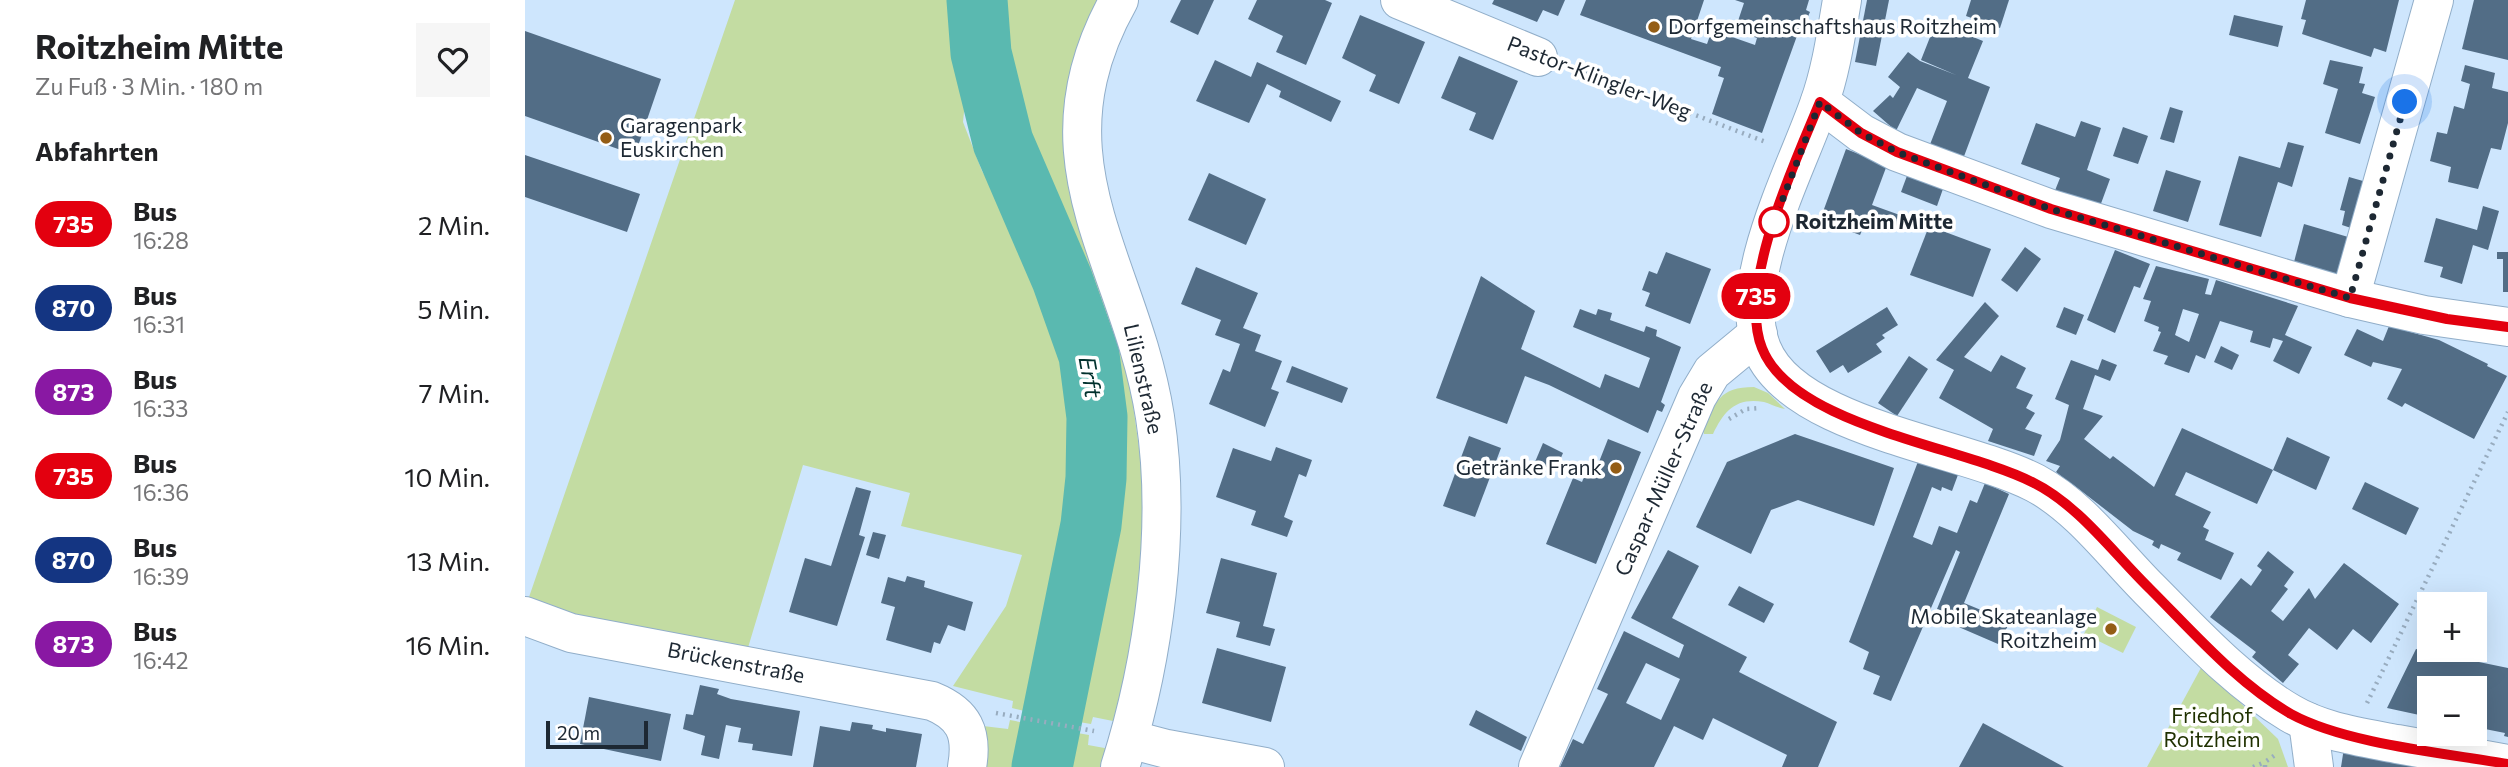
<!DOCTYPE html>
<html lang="de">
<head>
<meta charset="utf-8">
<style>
	:root { --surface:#fff; --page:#f6f6f6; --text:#202124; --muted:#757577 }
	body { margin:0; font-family:Commissioner,sans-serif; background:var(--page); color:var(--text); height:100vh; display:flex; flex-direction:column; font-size:26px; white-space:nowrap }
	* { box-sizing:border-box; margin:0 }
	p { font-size:23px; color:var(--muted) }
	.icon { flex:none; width:38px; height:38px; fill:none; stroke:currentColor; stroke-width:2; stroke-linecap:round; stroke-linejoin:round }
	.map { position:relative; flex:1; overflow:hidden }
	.details { display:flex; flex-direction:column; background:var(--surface); width:525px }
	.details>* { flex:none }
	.badge { padding:0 14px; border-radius:23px; font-size:24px; line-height:46px }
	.fabs { position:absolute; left:1892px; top:592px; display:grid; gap:14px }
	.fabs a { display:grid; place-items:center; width:70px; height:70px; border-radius:0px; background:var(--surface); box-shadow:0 7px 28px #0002; font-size:35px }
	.scale { position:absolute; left:21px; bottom:18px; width:102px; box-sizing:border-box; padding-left:7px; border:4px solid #1d2833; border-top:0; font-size:19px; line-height:24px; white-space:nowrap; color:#1d2833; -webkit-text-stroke:5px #fff; paint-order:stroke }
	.you { position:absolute; width:35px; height:35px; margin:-18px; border:5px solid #fff; border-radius:50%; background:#1a73e8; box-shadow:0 0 0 10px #1a73e833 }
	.map>.badge { position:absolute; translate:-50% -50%; box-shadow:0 0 0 4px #fff }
	h2 { padding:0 35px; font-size:26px; line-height:63px }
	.round { display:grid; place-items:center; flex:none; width:74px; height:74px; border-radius:0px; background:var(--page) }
	.overview { display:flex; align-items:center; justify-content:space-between; height:119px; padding:0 35px }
	h1 { font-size:33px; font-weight:700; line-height:52px }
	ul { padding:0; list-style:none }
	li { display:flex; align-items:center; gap:21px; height:84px; padding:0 35px }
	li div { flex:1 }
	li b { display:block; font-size:26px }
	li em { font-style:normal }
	li .badge { min-width:77px; font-weight:700; text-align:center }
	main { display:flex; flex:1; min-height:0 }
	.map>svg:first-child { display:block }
	.green { fill:#c3dca2 }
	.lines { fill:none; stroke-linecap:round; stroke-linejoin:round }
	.river { stroke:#5ab9b0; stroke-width:61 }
	.building { fill:#526d86; fill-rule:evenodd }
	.street-casing { stroke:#91aec9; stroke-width:40 }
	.path { stroke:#98acbf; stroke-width:4.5; stroke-dasharray:2 5; stroke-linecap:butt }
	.street { stroke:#fff; stroke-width:38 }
	.line-casing { stroke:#fff; stroke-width:16 }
	.line { stroke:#e3000f; stroke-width:10 }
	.walk { stroke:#1d2833; stroke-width:7; stroke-dasharray:0 12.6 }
	.poi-dot { fill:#945d15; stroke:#fff; stroke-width:2.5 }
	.stop-dot { fill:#fff; stroke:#e3000f; stroke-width:3.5 }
	.labels { text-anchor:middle; stroke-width:7; stroke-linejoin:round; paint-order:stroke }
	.poi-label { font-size:21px; fill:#1d2833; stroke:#fff; text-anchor:start }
	.street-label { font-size:21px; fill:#1d2833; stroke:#fff }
	.stop-label { font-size:21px; font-weight:bold; fill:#1d2833; stroke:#fff; text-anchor:start }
	.park-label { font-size:21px; fill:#203101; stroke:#fff }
	.water-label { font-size:23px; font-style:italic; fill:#01312d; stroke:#fff }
</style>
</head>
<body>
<main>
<section class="details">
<div class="overview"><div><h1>Roitzheim Mitte</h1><p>Zu Fuß · 3 Min. · 180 m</p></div><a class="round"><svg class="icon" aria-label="heart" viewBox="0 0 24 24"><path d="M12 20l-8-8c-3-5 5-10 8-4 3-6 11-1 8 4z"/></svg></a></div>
<h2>Abfahrten</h2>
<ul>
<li><span class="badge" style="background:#e3000f;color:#fff">735</span><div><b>Bus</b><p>16:28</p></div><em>2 Min.</em></li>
<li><span class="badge" style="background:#143582;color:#fff">870</span><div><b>Bus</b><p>16:31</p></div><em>5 Min.</em></li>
<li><span class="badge" style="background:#8918a3;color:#fff">873</span><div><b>Bus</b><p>16:33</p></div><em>7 Min.</em></li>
<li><span class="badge" style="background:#e3000f;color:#fff">735</span><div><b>Bus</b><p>16:36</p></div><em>10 Min.</em></li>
<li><span class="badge" style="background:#143582;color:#fff">870</span><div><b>Bus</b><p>16:39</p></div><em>13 Min.</em></li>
<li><span class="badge" style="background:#8918a3;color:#fff">873</span><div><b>Bus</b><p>16:42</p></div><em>16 Min.</em></li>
</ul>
</section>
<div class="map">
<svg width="1983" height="767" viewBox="0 0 1983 767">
	<rect width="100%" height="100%" fill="#cee6fd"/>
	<g class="green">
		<polygon points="210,0 434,0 430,38 442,82 438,122 457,171 499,239 518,278 555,376 560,414 560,446 554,492 544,557 525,644 517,715 487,708 488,701 428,686 481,606 497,555 376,526 385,493 278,465 222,651 64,621 3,600"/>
		<polygon points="466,0 580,0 559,47 620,492 615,591 593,722 568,717 566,724 542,720 582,515 587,435 575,361 564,317 507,165 477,55"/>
		<path d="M 1229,387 L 1243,393 L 1260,409 C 1253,408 1246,404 1239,402 C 1211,397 1199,411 1188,434 L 1179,434 L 1178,429 C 1191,402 1194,387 1229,387 Z"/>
		<polygon points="1572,607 1611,627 1598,653 1559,634"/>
		<polygon points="1677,666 1753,739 1763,767 1622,767"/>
		<polygon points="485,720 505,724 499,767 450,767 458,726 483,729"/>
		<polygon points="535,730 564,735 563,745 585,749 580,767 529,767"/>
	</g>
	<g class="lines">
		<polyline class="river" points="452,0 456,53 478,142 537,279 564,355 572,417 571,478 566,525 517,767"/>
	</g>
	<g class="building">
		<polygon points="656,0 689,0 673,35 645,22"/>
		<polygon points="732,0 800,0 807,3 781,65 751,52 758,36 723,19"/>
		<polygon points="969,0 1040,0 1033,16 1018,10 1012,22 967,4"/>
		<polygon points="1061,0 1179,0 1166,39 1182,44 1187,30 1230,45 1232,38 1210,30 1219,3 1210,0 1284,0 1281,10 1285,12 1280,23 1277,22 1237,133 1187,114 1199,78 1193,76 1196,67 1055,15"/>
		<polygon points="1342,0 1364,0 1351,66 1330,62"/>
		<polygon points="1446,0 1484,0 1475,28 1441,16"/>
		<polygon points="1781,0 1874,0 1861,52 1849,48 1846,57 1777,34 1781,20 1776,19"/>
		<polygon points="1949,0 1983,0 1983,60 1937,49"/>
		<polygon points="835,15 900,42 874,104 844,91 851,75 817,58"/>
		<polygon points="1709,15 1758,26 1753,47 1704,35"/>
		<polygon points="1411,22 1458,41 1443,78 1465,87 1438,159 1404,147 1422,101 1392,88 1371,131 1348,111 1365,95 1368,98 1375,87 1363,77 1383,52 1395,61 1431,75 1396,60"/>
		<polygon points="0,31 136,79 110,155 0,116"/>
		<polygon points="934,56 993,81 968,140 944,130 951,113 916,98"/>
		<polygon points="690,60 726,77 732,62 816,101 806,122 754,97 756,91 742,84 724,123 671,101"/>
		<polygon points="1805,60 1838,67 1834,83 1840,84 1837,93 1850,97 1835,144 1800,133 1813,89 1798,84"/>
		<polygon points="1940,65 1970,73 1967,88 1983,92 1983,123 1976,150 1966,148 1953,189 1923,182 1926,167 1905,161 1912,132 1922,134 1929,106 1939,109 1945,84 1936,81"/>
		<polygon points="1645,107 1658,111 1649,143 1635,139"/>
		<polygon points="1556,121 1576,128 1562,170 1585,179 1574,209 1529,193 1535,178 1496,164 1511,123 1550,137"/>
		<polygon points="1598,127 1623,136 1613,164 1588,156"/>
		<polygon points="1763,142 1779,146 1767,187 1753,182 1736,237 1694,225 1714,156 1755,168"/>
		<polygon points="1321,149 1362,165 1347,205 1383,218 1380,231 1343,217 1335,235 1295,220"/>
		<polygon points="0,155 115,194 102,232 0,197"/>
		<polygon points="1641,170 1676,181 1663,222 1628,211"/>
		<polygon points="684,173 741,199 721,245 663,220"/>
		<polygon points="1383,173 1419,186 1412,206 1376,192"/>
		<polygon points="1824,177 1845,183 1832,230 1817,225 1820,211 1815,210"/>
		<polygon points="1958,206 1974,211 1963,250 1948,245 1937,284 1915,277 1918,267 1899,262 1911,218 1952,230"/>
		<polygon points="1779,224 1830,239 1819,276 1769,262"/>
		<polygon points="1404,226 1466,249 1448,297 1385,275"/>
		<polygon points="1500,247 1516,259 1492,292 1476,280"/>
		<polygon points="1590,250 1625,264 1615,288 1609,286 1590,333 1562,320"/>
		<polygon points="1141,252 1186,269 1165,324 1120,306 1125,293 1117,290 1124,271 1132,274"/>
		<polygon points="1972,252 1983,252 1983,292 1978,292 1978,259 1972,259"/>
		<path d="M 1631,266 L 1684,279 L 1680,294 L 1686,295 L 1691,280 L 1773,306 L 1760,335 L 1787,347 L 1774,374 L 1748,361 L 1758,341 L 1748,338 L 1745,348 L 1725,342 L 1728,331 L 1695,321 L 1680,359 L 1671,355 L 1664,373 L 1639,364 L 1643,356 L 1628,351 L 1636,332 L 1633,331 L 1634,327 L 1619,321 L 1626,301 L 1618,299 ZM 1658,309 L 1674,314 L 1664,342 L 1650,335 Z"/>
		<polygon points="671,267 733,293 718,328 736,335 730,351 757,361 746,389 754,392 740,427 684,404 698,369 705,372 715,344 690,335 696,320 656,304"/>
		<polygon points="956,276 1010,311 996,349 1075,388 1080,374 1114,388 1125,358 1048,327 1055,309 1071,315 1073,309 1087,313 1085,320 1119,332 1121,326 1132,330 1131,336 1156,347 1136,402 1140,405 1137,412 1132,410 1123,433 1024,385 1000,376 982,424 911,398"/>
		<polygon points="1460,302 1474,316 1439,357 1466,372 1476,355 1501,368 1491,388 1508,395 1501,408 1510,413 1500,429 1517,435 1509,456 1463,441 1468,429 1414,398 1429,370 1411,360"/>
		<polygon points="1362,307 1373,325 1357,335 1360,338 1351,344 1357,352 1323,373 1318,365 1305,373 1291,351"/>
		<polygon points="1539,307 1559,315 1551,335 1531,327"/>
		<polygon points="1864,326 1914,340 1963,364 1962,366 1982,376 1949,439 1880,403 1877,407 1862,399 1877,369 1848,362 1846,367 1819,355 1832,329 1858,341"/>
		<polygon points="1696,346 1714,355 1707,370 1689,362"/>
		<polygon points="1384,356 1403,369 1372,416 1353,403"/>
		<polygon points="1577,359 1592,365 1585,381 1570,375 1558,409 1578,416 1559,439 1585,459 1588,456 1629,487 1657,428 1748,470 1732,504 1661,472 1650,495 1686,512 1678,527 1684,530 1680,540 1709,553 1696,580 1652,560 1656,553 1636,544 1634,549 1627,545 1629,541 1608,531 1546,483 1544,486 1539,482 1540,479 1531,472 1535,466 1521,461 1535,440 1544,405 1530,399 1546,360 1573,370"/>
		<polygon points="767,366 823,388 817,403 761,382"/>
		<polygon points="1270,434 1369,468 1349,526 1273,500 1246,510 1226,554 1171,527 1202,462"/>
		<polygon points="944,436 976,448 950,517 918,506"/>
		<polygon points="1762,437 1805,457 1791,490 1748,470"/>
		<polygon points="1083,439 1116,452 1071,564 1021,544 1048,478 1057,482 1064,464 1072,467"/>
		<polygon points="1018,443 1038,453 1030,471 1010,462"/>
		<polygon points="751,447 787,460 781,477 774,474 759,517 768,521 762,537 726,525 731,511 691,497 708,448 746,461"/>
		<polygon points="1394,459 1434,472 1427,491 1417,487 1416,491 1407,487 1388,537 1407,545 1414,526 1432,533 1445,500 1452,503 1460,483 1484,494 1439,603 1485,622 1473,644 1429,625 1433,616 1412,609 1435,552 1431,550 1366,701 1348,694 1355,676 1338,669 1344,652 1324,642"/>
		<polygon points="1840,482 1894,508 1881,535 1827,509"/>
		<polygon points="331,487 346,491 334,535 340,537 312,626 264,612 280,558 306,566"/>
		<polygon points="348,532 361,535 354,559 341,555"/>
		<path d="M 1143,550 L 1174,566 L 1147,618 L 1222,657 L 1214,672 L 1312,722 L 1293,767 L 1257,767 L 1262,755 L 1188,718 L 1178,740 L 1149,726 L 1129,767 L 1035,767 L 1048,739 L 1058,744 L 1083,694 L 1072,689 L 1099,631 L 1154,658 L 1159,645 L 1106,618 ZM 1121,663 L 1155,679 L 1136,720 L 1101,703 Z"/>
		<polygon points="1743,551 1769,572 1759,586 1763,589 1746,611 1758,621 1784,588 1790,599 1819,563 1874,604 1846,643 1828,629 1812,650 1784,628 1763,655 1774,664 1758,683 1727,657 1731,652 1685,617 1716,578 1726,586 1737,570 1732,566"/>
		<polygon points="696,558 752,573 738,626 750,629 745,646 711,637 715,622 681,613"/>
		<polygon points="382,576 400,581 399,587 448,602 440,631 423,625 415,644 409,642 406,653 361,640 370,607 356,603 363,577 380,582"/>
		<polygon points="1214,586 1249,604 1239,623 1203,605"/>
		<polygon points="692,648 761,667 746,722 677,703"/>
		<polygon points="1891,649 1983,668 1983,737 1979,736 1980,733 1950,727 1950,688 1904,688 1904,720 1899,716 1862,708"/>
		<polygon points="175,685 194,689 192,694 206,699 275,711 267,756 227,750 228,744 213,742 216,728 201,725 194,759 176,755 180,736 158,729 161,714 168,715"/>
		<polygon points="64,697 146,714 136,761 55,744"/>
		<polygon points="951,710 1002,737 996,751 944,725"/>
		<polygon points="327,722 348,725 347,729 361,732 361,728 397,734 391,767 288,767 295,726 325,731"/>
		<polygon points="1458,723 1539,767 1434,767"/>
		<polygon points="1819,748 1896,767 1816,767"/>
	</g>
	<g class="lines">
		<g class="street-casing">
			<g id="street">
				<path d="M 594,0 C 503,162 606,262 630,417 C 647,528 629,660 595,767"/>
				<polyline points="875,0 1013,57"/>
				<path d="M 1317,0 C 1311,35 1306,71 1294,104 C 1272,168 1210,282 1237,349 C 1268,427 1438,446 1510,483 C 1555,507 1589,554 1624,589 C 1667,632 1712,682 1765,713 C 1797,732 1836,737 1872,744 C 1909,751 1946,757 1983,764"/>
				<polyline points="1295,102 1336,133 1372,152 1526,209 1825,298 1899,315 1983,327"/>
				<polyline points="1825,298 1909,0"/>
				<path d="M 0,616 L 46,633 L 407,701 C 439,714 448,733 442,767"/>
				<polyline points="1783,722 1789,767"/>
				<polyline points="604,739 642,749 740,767"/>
				<polyline points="1013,767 1172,397 1187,372 1233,334"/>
			</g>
		</g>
		<g class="path">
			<polyline points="1047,68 1241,142"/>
			<polyline points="1204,419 1221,409 1235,408"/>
			<polyline points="1842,703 1983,412"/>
			<polyline points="471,713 569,731"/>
			<polyline points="1728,767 1740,762"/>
			<polyline points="1740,767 1740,762 1753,753"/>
		</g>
		<use href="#street" class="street"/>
	</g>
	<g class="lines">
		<g class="line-casing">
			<path id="line" d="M 1983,327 L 1922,319 L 1825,298 L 1526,209 L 1372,152 L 1336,133 L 1295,102 C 1270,162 1212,286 1237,348 C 1267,426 1436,446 1507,482 C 1554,505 1588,553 1625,589 C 1668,632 1713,684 1766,714 C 1821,744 1920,753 1983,764"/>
		</g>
		<use href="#line" class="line"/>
		<polyline class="walk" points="1249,222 1295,102 1336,133 1372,152 1526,209 1825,298 1880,102"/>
	</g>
	<g class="poi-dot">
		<circle cx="1129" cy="27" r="7"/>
		<circle cx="81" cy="138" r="7"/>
		<circle cx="1091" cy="468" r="7"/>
		<circle cx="1586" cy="629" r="7"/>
	</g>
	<circle class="stop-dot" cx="1249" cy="222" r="14"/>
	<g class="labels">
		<g class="poi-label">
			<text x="1143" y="34">Dorfgemeinschaftshaus Roitzheim</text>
			<text x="95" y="133">Garagenpark<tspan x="95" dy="24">Euskirchen</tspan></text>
			<text x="1077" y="475" text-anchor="end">Getränke Frank</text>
			<text x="1572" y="624" text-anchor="end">Mobile Skateanlage<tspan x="1572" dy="24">Roitzheim</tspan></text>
		</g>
		<g class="street-label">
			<text transform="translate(1074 78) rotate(21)" y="7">Pastor-Klingler-Weg</text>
			<text transform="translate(618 379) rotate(77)" y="7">Lilienstraße</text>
			<text transform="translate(1139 479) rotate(-66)" y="7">Caspar-Müller-Straße</text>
			<text transform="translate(211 663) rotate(11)" y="7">Brückenstraße</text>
		</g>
		<g class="stop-label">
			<text x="1270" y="229">Roitzheim Mitte</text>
		</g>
		<g class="park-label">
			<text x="1687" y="723">Friedhof<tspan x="1687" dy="24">Roitzheim</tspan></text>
		</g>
		<g class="water-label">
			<text transform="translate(565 377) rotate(80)" y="8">Erft</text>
		</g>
	</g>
</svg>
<div class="fabs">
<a>+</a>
<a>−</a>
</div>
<div class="scale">20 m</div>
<div class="you" style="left:1880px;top:102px"></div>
<b class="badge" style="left:1231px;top:296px;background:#e3000f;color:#fff">735</b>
</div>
</main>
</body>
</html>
